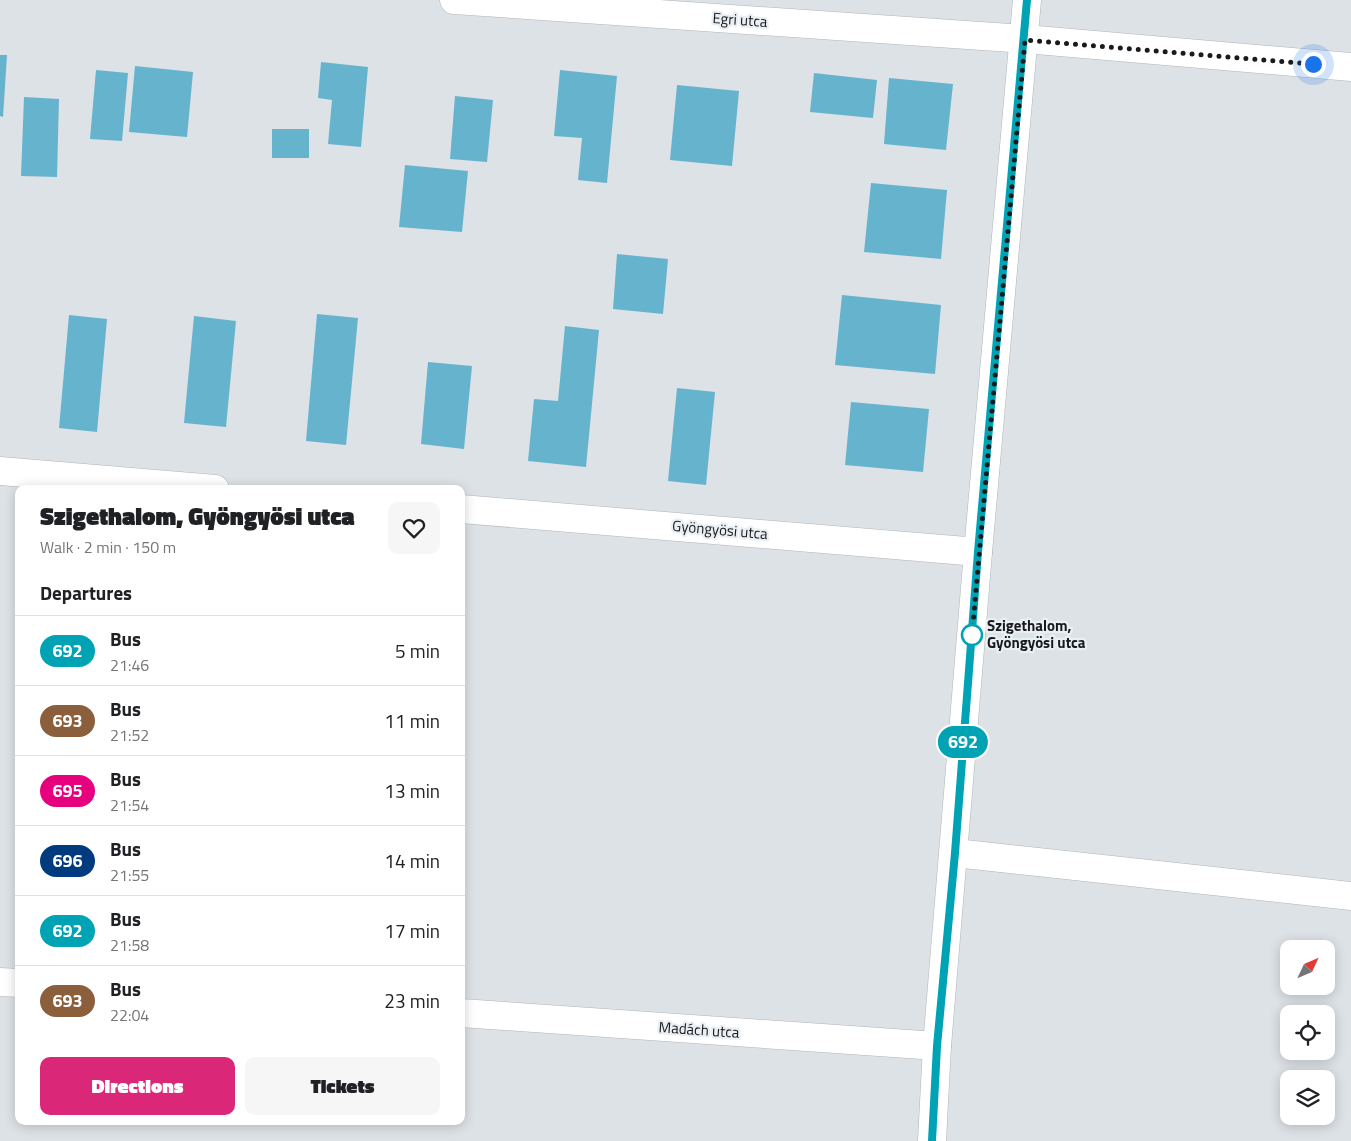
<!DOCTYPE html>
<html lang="en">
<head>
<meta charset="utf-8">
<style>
	:root { --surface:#fff; --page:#f6f6f6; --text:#202124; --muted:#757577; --line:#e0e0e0; --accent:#db2777 }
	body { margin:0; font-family:"Titillium Web",sans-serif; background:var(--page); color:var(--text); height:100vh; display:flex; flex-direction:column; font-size:19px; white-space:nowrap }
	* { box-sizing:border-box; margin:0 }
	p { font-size:16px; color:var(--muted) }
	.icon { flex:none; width:28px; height:28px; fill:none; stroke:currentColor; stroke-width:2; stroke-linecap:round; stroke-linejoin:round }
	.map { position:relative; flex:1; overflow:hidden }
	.drawer { position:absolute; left:15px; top:485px; width:450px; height:640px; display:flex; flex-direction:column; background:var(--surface); border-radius:10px; box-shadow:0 2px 12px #0003 }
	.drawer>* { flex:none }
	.badge { padding:0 10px; border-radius:16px; font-size:18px; line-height:32px }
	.needle { width:32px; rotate:46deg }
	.buttons { position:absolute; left:1280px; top:940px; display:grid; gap:10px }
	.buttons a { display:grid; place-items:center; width:55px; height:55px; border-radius:10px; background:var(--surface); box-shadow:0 2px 12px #0003; font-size:25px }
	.you { position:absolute; width:25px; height:25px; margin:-12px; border:4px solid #fff; border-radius:50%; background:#1a73e8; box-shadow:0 0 0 8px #1a73e833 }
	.map>.badge { position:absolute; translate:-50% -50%; box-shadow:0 0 0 2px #fff }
	h2 { padding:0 25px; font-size:19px; line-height:45px }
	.round { display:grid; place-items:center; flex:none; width:52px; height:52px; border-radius:10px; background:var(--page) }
	.head { display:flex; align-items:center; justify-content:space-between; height:85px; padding:0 25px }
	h1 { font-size:24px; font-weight:800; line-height:38px }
	.cta { display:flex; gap:10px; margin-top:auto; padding:10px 25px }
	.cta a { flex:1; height:58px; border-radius:10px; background:var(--accent); color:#fff; font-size:20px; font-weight:800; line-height:58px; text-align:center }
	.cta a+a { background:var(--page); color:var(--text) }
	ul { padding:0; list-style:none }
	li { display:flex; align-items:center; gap:15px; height:70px; padding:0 25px; border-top:1px solid var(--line) }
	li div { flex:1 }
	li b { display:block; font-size:19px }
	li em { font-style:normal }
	li .badge { min-width:55px; font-weight:700; text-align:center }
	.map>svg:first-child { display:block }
	.building { fill:#66b3ce }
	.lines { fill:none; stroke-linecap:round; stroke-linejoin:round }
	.minor-casing { stroke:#b0b5b9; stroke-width:29 }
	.minor { stroke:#fff; stroke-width:28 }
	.line-casing { stroke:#fff; stroke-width:11 }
	.line { stroke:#00a3b4; stroke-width:8 }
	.walk { stroke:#181a1c; stroke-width:5; stroke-dasharray:0 9 }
	.stop-dot { fill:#fff; stroke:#00a3b4; stroke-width:2.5 }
	.labels { text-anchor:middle; stroke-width:4.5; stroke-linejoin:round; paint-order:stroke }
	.street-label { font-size:15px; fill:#181a1c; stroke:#eaeff4 }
	.stop-label { font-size:15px; font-weight:bold; fill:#181a1c; stroke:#eaeff4; text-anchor:start }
</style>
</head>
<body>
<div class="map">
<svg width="1351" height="1141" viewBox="0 0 1351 1141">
	<rect width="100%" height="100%" fill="#dde2e7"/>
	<g class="building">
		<polygon points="0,55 7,55 3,117 0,116"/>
		<polygon points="321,62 368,67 361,147 328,144 332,100 318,98"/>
		<polygon points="135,66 193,72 187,137 129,132"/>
		<polygon points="96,70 128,73 122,141 90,139"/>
		<polygon points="560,70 617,76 607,183 578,180 582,138 554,136"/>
		<polygon points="814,73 877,80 873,118 810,112"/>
		<polygon points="889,78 953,84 946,150 884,144"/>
		<polygon points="677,85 739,91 732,166 670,160"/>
		<polygon points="455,96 493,100 487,162 450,159"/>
		<polygon points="24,97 59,99 57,177 21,176"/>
		<rect x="272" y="129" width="37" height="29"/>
		<polygon points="405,165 468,171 462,232 399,227"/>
		<polygon points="871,183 947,190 941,259 864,252"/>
		<polygon points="617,254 668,259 663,314 613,309"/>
		<polygon points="842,295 941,305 935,374 835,365"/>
		<polygon points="317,314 358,318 346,445 306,441"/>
		<polygon points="69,315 107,319 97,432 59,428"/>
		<polygon points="194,316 236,321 226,427 184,423"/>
		<polygon points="565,326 599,330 586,467 528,461 534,399 558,401"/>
		<polygon points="428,362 472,366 464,449 421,444"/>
		<polygon points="677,388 715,392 706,485 668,481"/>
		<polygon points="851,402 929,409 923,472 845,465"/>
	</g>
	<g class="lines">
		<g class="minor-casing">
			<g id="minor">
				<polyline points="454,0 1025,39 1351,67"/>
				<polyline points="0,471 215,489"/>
				<polyline points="461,509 978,552"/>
				<polyline points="955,853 1351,896"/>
				<polyline points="0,982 19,983"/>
				<polyline points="461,1013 937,1046"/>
				<polyline points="932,1141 937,1046 978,552 1027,0"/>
			</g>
		</g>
		<use href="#minor" class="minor"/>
	</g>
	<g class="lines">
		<g class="line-casing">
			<polyline id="line" points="932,1141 937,1046 955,853 978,552 1027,0"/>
		</g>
		<use href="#line" class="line"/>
		<polyline class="walk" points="972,635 1025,40 1313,64"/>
	</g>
	<circle class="stop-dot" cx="972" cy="635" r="10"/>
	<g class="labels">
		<g class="street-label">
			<text transform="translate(740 20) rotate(4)" y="5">Egri utca</text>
			<text transform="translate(720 530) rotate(5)" y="5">Gyöngyösi utca</text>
			<text transform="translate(699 1030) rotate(4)" y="5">Madách utca</text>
		</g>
		<g class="stop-label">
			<text x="987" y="631">Szigethalom,<tspan x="987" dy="17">Gyöngyösi utca</tspan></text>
		</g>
	</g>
</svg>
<div class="buttons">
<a><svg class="needle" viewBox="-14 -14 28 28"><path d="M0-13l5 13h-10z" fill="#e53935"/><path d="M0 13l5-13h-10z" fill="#757577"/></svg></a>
<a><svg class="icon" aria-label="locate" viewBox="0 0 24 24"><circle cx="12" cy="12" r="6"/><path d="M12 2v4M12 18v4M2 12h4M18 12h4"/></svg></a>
<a><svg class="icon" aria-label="layers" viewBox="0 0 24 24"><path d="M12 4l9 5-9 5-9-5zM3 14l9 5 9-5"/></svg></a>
</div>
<div class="you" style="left:1313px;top:64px"></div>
<b class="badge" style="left:963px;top:742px;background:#00a3b4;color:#fff">692</b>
<section class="drawer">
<div class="head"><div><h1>Szigethalom, Gyöngyösi utca</h1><p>Walk · 2 min · 150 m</p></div><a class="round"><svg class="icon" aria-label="heart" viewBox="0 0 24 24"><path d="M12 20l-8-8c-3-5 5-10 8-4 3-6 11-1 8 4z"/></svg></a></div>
<h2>Departures</h2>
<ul>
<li><span class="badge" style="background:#00a3b4;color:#fff">692</span><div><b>Bus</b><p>21:46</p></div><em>5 min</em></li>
<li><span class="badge" style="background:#8b5e3c;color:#fff">693</span><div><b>Bus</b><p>21:52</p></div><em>11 min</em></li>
<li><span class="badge" style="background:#e6007e;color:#fff">695</span><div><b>Bus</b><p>21:54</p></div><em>13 min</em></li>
<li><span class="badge" style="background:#003b80;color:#fff">696</span><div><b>Bus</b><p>21:55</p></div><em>14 min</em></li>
<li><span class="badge" style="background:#00a3b4;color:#fff">692</span><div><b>Bus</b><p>21:58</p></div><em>17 min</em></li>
<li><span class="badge" style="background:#8b5e3c;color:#fff">693</span><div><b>Bus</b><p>22:04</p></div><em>23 min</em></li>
</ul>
<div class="cta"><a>Directions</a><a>Tickets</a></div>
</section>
</div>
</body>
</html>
